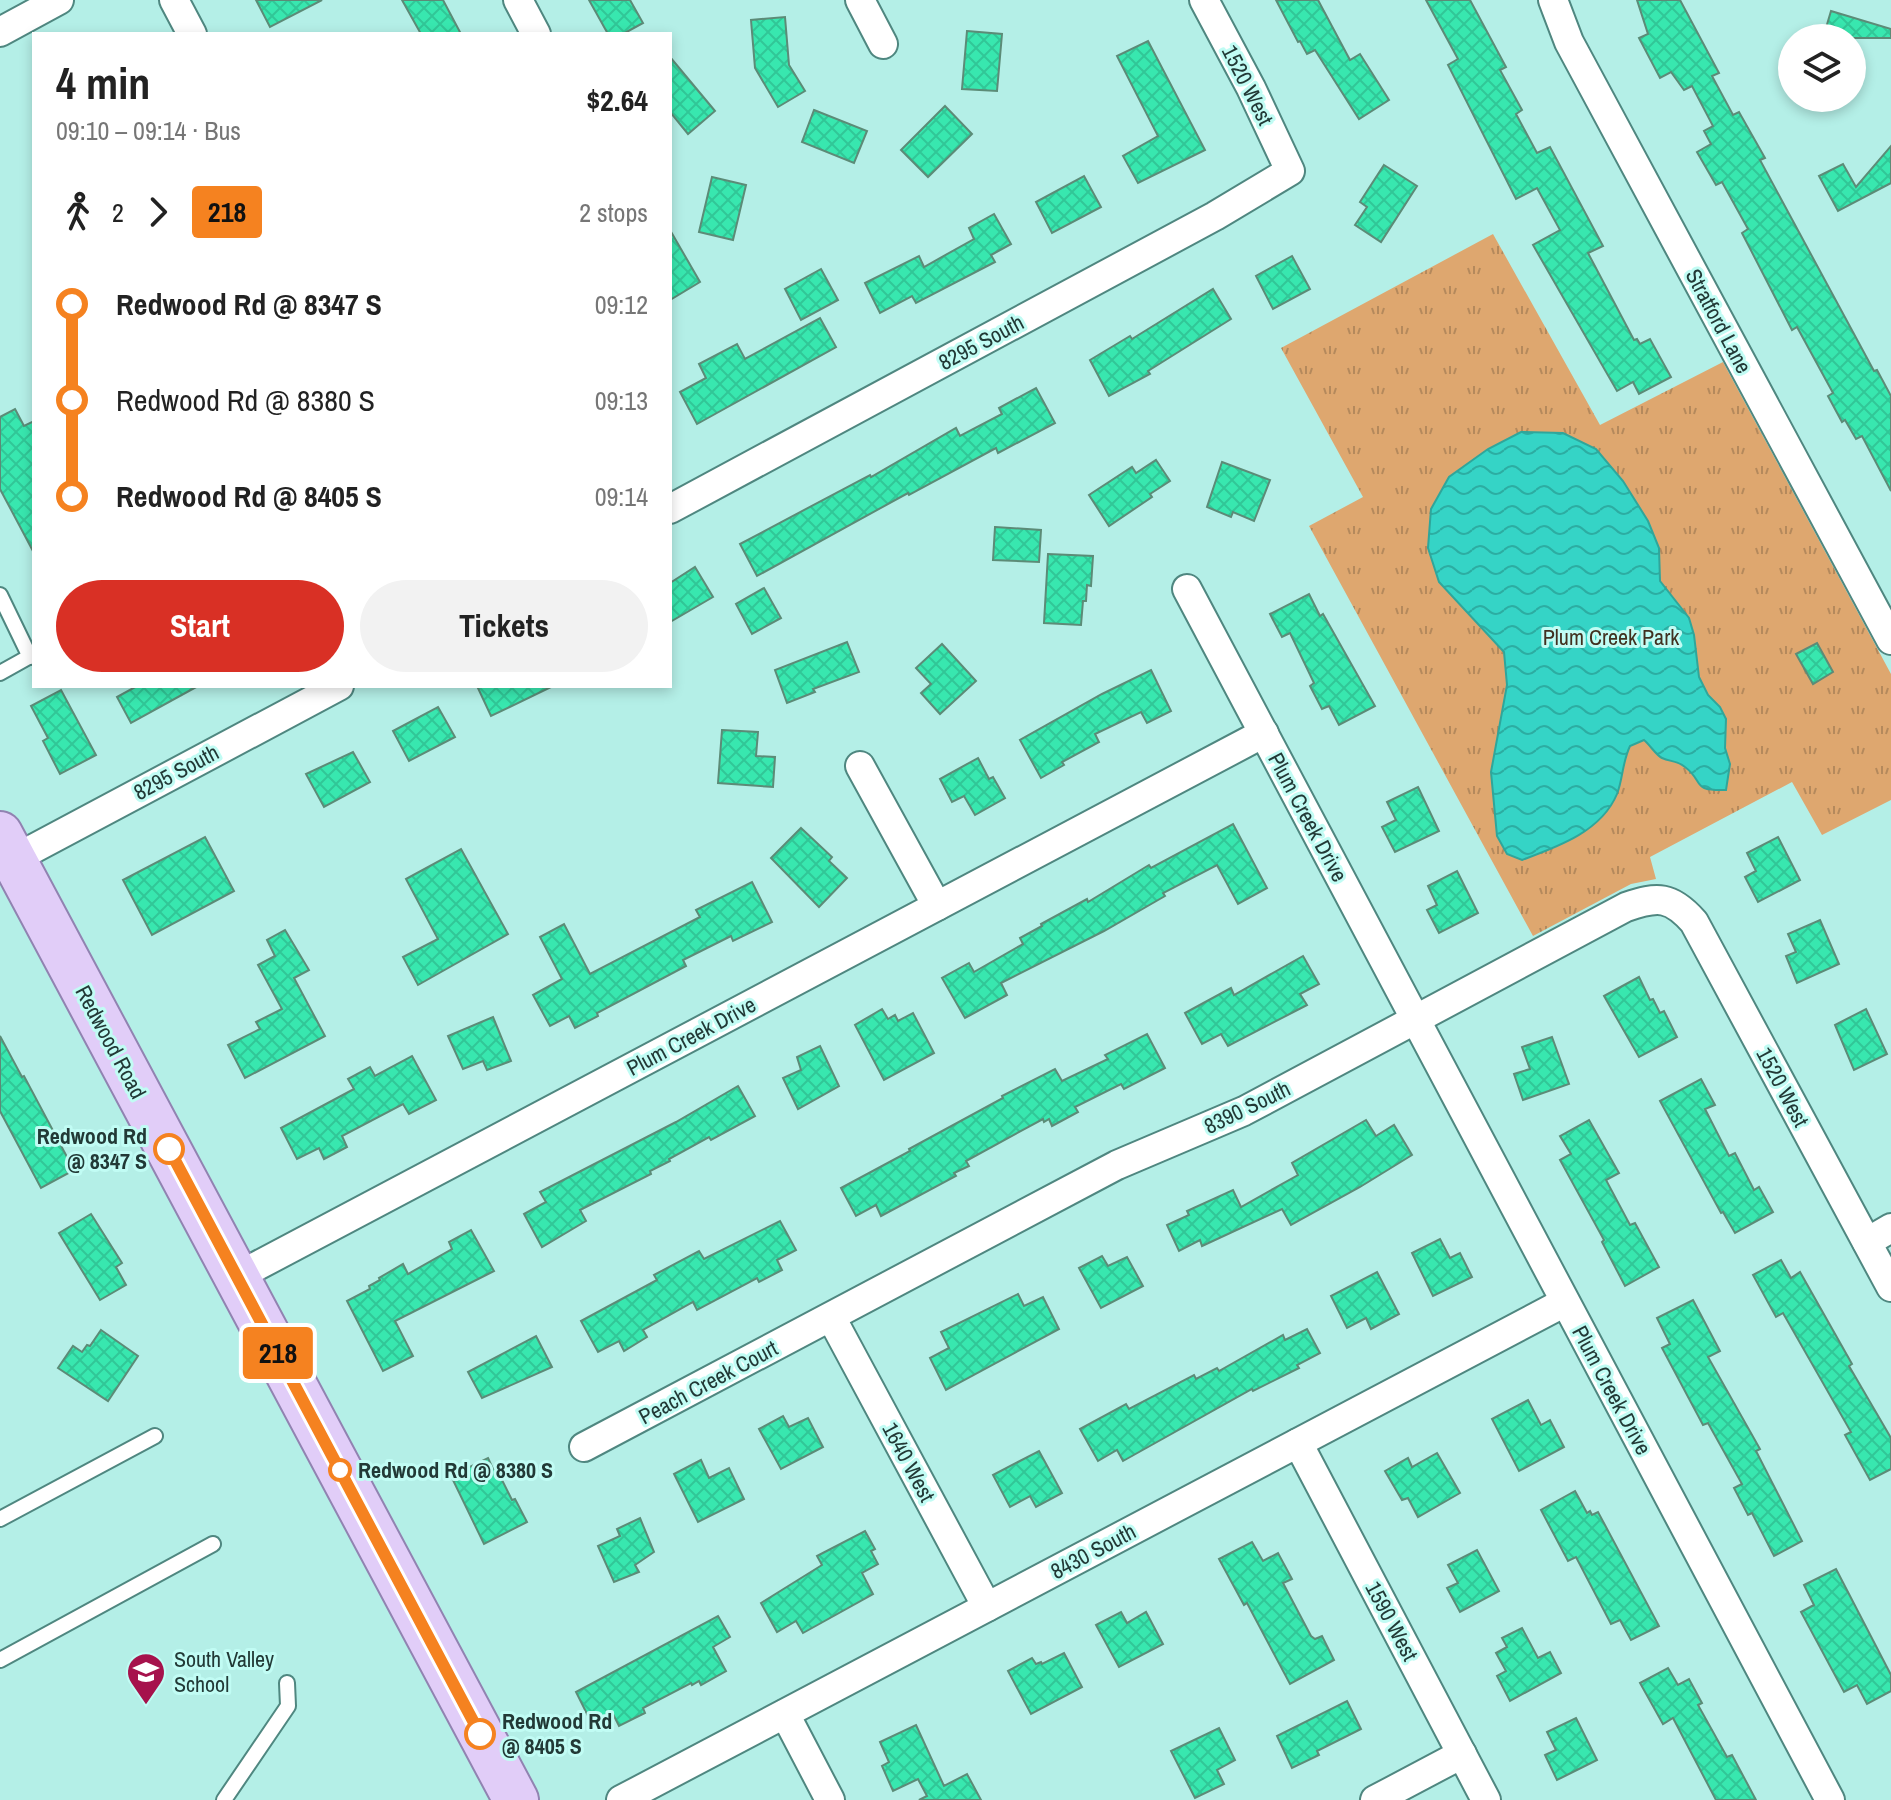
<!DOCTYPE html>
<html lang="en">
<head>
<meta charset="utf-8">
<style>
	:root { --surface:#fff; --page:#f2f2f2; --text:#222; --muted:#767676; --accent:#d93025 }
	body { margin:0; font-family:"Archivo Narrow",sans-serif; background:var(--page); color:var(--text); height:100vh; display:flex; flex-direction:column; font-size:30px; white-space:nowrap }
	* { box-sizing:border-box; margin:0 }
	p { font-size:26px; color:var(--muted) }
	.icon { flex:none; width:44px; height:44px; fill:none; stroke:currentColor; stroke-width:2; stroke-linecap:round; stroke-linejoin:round }
	.map { position:relative; flex:1; overflow:hidden }
	.sheet { position:absolute; left:32px; top:32px; width:640px; height:656px; display:flex; flex-direction:column; background:var(--surface); border-radius:0px; box-shadow:0 4px 12px #0003 }
	.sheet>* { flex:none }
	.badge { padding:0 16px; border-radius:6px; font-size:28px; line-height:52px }
	.fabs { position:absolute; left:1778px; top:24px; display:grid; gap:16px }
	.fabs a { display:grid; place-items:center; width:88px; height:88px; border-radius:50%; background:var(--surface); box-shadow:0 4px 12px #0003; font-size:40px }
	.map>.badge { position:absolute; translate:-50% -50%; box-shadow:0 0 0 4px #fff }
	.legs { display:flex; align-items:center; gap:12px; height:88px; padding:0 24px; font-size:26px }
	.legs p { margin-inline-start:auto }
	.summary { display:flex; align-items:center; justify-content:space-between; height:136px; padding:0 24px }
	h1 { font-size:44px; font-weight:700; line-height:60px }
	.button { display:flex; gap:16px; margin-top:auto; padding:16px 24px }
	.button a { flex:1; height:92px; border-radius:48px; background:var(--accent); color:#fff; font-size:32px; font-weight:700; line-height:92px; text-align:center }
	.button a+a { background:var(--page); color:var(--text) }
	ul { padding:0 24px; list-style:none }
	li { display:flex; align-items:center; gap:28px; height:96px; font-size:30px }
	li i { display:grid; place-items:center; width:12px; height:100%; margin:0 10px; background:currentColor }
	li i::after { content:''; width:20px; height:20px; margin:-10px; border:6px solid; border-radius:50%; background:var(--surface) }
	li p { margin-inline-start:auto }
	li:first-child i { background:linear-gradient(#0000 50%,currentColor 0) }
	li:last-child i { background:linear-gradient(currentColor 50%,#0000 0) }
	.map>svg:first-child { display:block }
	.park { fill:url(#park-tufts) }
	.water { fill:url(#water-waves); stroke:#2fa69b; stroke-width:2 }
	.building { fill:url(#building-cross-hatch); stroke:#5c8b77; stroke-width:2 }
	.lines { fill:none; stroke-linecap:round; stroke-linejoin:round }
	.service-casing { stroke:#4f8780; stroke-width:18 }
	.minor-casing { stroke:#4f8780; stroke-width:32 }
	.primary-casing { stroke:#9183b1; stroke-width:48 }
	.service { stroke:#fff; stroke-width:14 }
	.minor { stroke:#fff; stroke-width:28 }
	.primary { stroke:#e1cdf8; stroke-width:44 }
	.line-1-casing { stroke:#fff; stroke-width:18 }
	.line-1 { stroke:#f58220; stroke-width:12 }
	.stop-1-dot { fill:#fff; stroke:#f58220; stroke-width:4 }
	.labels { text-anchor:middle; stroke-width:6; stroke-linejoin:round; paint-order:stroke }
	.street-label { font-size:22px; fill:#223936; stroke:#c1fcf4 }
	.park-label { font-size:22px; fill:#41301f; stroke:#c1fcf4 }
	.stop-label { font-size:22px; font-weight:bold; fill:#223936; stroke:#c1fcf4; text-anchor:start }
	.poi-label { font-size:22px; fill:#223936; stroke:#c1fcf4; text-anchor:start }
</style>
</head>
<body>
<div class="map">
<svg width="1891" height="1800" viewBox="0 0 1891 1800">
	<defs>
		<pattern id="park-tufts" width="24" height="20" patternUnits="userSpaceOnUse" patternTransform="scale(2)"><rect width="24" height="20" fill="#dea76f"/><path d="M3 7l-1-3M5 7V3M7 7l1-3M15 17l-1-3M17 17v-4M19 17l1-3" fill="none" stroke="#b4895c"/></pattern>
		<pattern id="water-waves" width="16" height="10" patternUnits="userSpaceOnUse" patternTransform="scale(2)"><rect width="16" height="10" fill="#35d4c6"/><path d="M0 5q4-4 8 0t8 0" fill="none" stroke="#2cada2"/></pattern>
		<pattern id="building-cross-hatch" width="8" height="8" patternUnits="userSpaceOnUse" patternTransform="scale(2)"><rect width="8" height="8" fill="#38e7af"/><path d="M0 0l8 8M0 8l8-8" fill="none" stroke="#31c797"/></pattern>
	</defs>
	<rect width="100%" height="100%" fill="#b4efe7"/>
	<polygon class="park" points="1493,234 1600,425 1723,362 1891,674 1891,800 1822,835 1792,782 1650,857 1656,879 1631,884 1533,936 1309,526 1363,497 1281,348"/>
	<path class="water" d="M 1521,432 L 1563,433 L 1596,449 L 1623,481 L 1648,521 L 1659,548 L 1660,581 L 1689,618 L 1694,635 L 1699,677 L 1708,695 L 1720,707 L 1726,719 L 1725,748 L 1730,764 L 1726,790 C 1690,791 1705,782 1685,767 C 1677,760 1670,762 1662,758 C 1656,755 1650,745 1644,740 L 1630,746 C 1622,763 1623,779 1617,794 C 1601,832 1557,847 1522,860 L 1507,854 L 1497,836 L 1491,772 L 1507,685 L 1504,652 L 1439,582 L 1428,548 L 1431,509 L 1449,477 L 1488,449 Z"/>
	<g class="building">
		<polygon points="256,0 322,0 270,27"/>
		<polygon points="402,0 443,0 461,34 421,34"/>
		<polygon points="589,0 630,0 643,23 623,34 608,34"/>
		<polygon points="1276,0 1318,0 1350,60 1360,54 1389,100 1359,119 1315,50 1307,54 1300,41 1298,42"/>
		<polygon points="1426,0 1470,0 1506,67 1500,70 1522,110 1516,114 1537,153 1550,147 1603,246 1588,253 1634,340 1637,339 1640,344 1650,339 1671,377 1639,394 1633,382 1617,391 1533,245 1560,230 1537,188 1516,199 1448,65 1458,59"/>
		<polygon points="1637,0 1680,0 1719,73 1712,76 1733,115 1739,112 1765,158 1760,160 1874,371 1877,370 1891,396 1891,491 1862,436 1856,439 1845,420 1842,422 1828,396 1833,393 1797,327 1792,330 1742,233 1748,229 1722,182 1716,185 1697,152 1711,144 1704,131 1713,126 1692,86 1684,90 1671,72 1660,78 1639,38 1648,34"/>
		<polygon points="1831,11 1891,29 1891,38 1823,38"/>
		<polygon points="785,17 789,65 805,91 778,107 755,68 751,20"/>
		<polygon points="967,31 1002,34 997,91 962,89"/>
		<polygon points="1148,41 1205,150 1138,183 1123,156 1158,136 1117,56"/>
		<polygon points="670,57 715,111 688,134 670,112"/>
		<polygon points="945,106 972,134 928,177 901,150"/>
		<polygon points="814,110 867,131 854,163 802,142"/>
		<polygon points="1891,146 1891,183 1838,211 1819,176 1843,164 1856,187"/>
		<polygon points="1384,165 1417,186 1381,242 1355,225 1367,207 1360,202"/>
		<polygon points="1084,176 1101,207 1052,233 1036,202"/>
		<polygon points="712,177 746,185 733,240 699,232"/>
		<polygon points="994,214 1011,244 991,255 995,262 916,303 912,296 880,313 865,283 919,256 924,267 974,239 969,228"/>
		<polygon points="670,230 700,282 670,300"/>
		<polygon points="1292,256 1310,289 1273,309 1256,276"/>
		<polygon points="821,269 838,300 801,320 785,289"/>
		<polygon points="1213,289 1231,319 1148,371 1150,374 1109,396 1090,360 1130,336 1132,339"/>
		<polygon points="820,318 836,347 697,424 680,392 706,378 699,364 737,344 745,359"/>
		<polygon points="1036,388 1055,423 998,453 996,448 909,495 908,493 757,576 740,544 870,475 871,477 956,428 960,436 1002,414 999,408"/>
		<polygon points="15,409 24,426 34,421 34,553 0,489 0,417"/>
		<polygon points="1156,460 1170,481 1150,494 1152,497 1109,526 1089,495 1132,467 1136,473"/>
		<polygon points="1222,462 1270,480 1254,521 1233,512 1231,517 1207,507"/>
		<polygon points="995,527 1041,530 1039,562 993,560"/>
		<polygon points="1048,554 1093,556 1091,586 1087,585 1086,601 1083,601 1081,625 1044,623"/>
		<polygon points="695,567 713,597 670,622 670,583"/>
		<polygon points="764,588 781,618 752,634 736,604"/>
		<polygon points="1309,594 1320,616 1323,614 1375,706 1339,725 1329,706 1322,709 1310,686 1314,683 1290,633 1282,637 1270,614"/>
		<polygon points="847,642 859,672 813,689 815,692 787,703 775,670"/>
		<polygon points="1817,643 1833,672 1813,684 1796,654"/>
		<polygon points="942,644 976,681 940,714 921,693 931,684 916,668"/>
		<polygon points="1151,670 1171,711 1147,723 1141,712 1095,734 1099,742 1062,762 1064,765 1041,778 1020,740 1102,694"/>
		<polygon points="137,686 198,686 131,723 117,697"/>
		<polygon points="477,686 553,686 491,716"/>
		<polygon points="61,690 96,755 60,774 43,741 48,738 31,706"/>
		<polygon points="438,707 455,737 409,761 393,731"/>
		<polygon points="722,730 758,732 756,756 775,757 773,787 718,783"/>
		<polygon points="353,752 370,782 324,807 306,774"/>
		<polygon points="978,758 989,779 993,777 1005,798 975,815 964,796 952,802 940,779"/>
		<polygon points="1418,787 1439,831 1395,852 1382,827 1396,820 1387,802"/>
		<polygon points="1233,824 1267,888 1238,904 1217,865 1163,893 1165,896 1104,931 1001,983 1007,995 965,1018 942,978 969,963 974,972 1023,944 1020,938 1042,926 1041,924 1087,899 1088,902 1149,865 1151,868"/>
		<polygon points="801,828 832,857 829,861 847,878 819,907 771,858"/>
		<polygon points="205,837 234,891 152,935 123,880"/>
		<polygon points="1778,837 1800,880 1758,902 1745,877 1756,871 1747,853"/>
		<polygon points="461,849 508,934 418,985 403,957 438,939 406,879"/>
		<polygon points="1457,871 1478,913 1439,933 1427,910 1437,905 1428,886"/>
		<polygon points="752,882 772,922 733,941 731,936 683,960 686,966 597,1013 598,1016 575,1028 569,1016 550,1026 533,995 562,979 540,937 564,924 590,974 700,917 696,910"/>
		<polygon points="1820,920 1839,964 1797,983 1786,956 1796,952 1788,934"/>
		<polygon points="285,930 309,970 294,978 325,1036 245,1078 228,1045 260,1029 256,1022 282,1009 258,965 275,956 267,940"/>
		<polygon points="1303,956 1319,984 1300,994 1307,1005 1228,1046 1221,1034 1202,1044 1185,1013 1231,988 1234,995"/>
		<polygon points="1639,977 1650,1000 1653,999 1660,1013 1664,1011 1677,1037 1639,1057 1604,996"/>
		<polygon points="882,1009 888,1019 895,1015 898,1021 913,1013 934,1053 884,1080 855,1025"/>
		<polygon points="1866,1009 1887,1054 1854,1070 1835,1025"/>
		<polygon points="493,1017 511,1061 487,1070 483,1061 463,1069 448,1036"/>
		<polygon points="1147,1034 1165,1068 1124,1089 1121,1084 1075,1107 1078,1112 1052,1126 1049,1119 1044,1122 1043,1119 966,1161 969,1166 954,1173 956,1176 881,1216 876,1205 856,1216 841,1188 910,1151 909,1149 1003,1098 1002,1096 1055,1069 1062,1081 1108,1059 1105,1055"/>
		<polygon points="0,1036 22,1077 24,1076 74,1170 41,1188 0,1111"/>
		<polygon points="1552,1037 1569,1084 1523,1100 1514,1074 1530,1069 1522,1047"/>
		<polygon points="820,1046 839,1086 798,1109 783,1078 801,1070 797,1057"/>
		<polygon points="412,1056 436,1100 409,1114 403,1104 342,1136 347,1147 324,1159 319,1148 297,1159 281,1128 354,1089 348,1079 370,1067 375,1076"/>
		<polygon points="1701,1079 1715,1105 1705,1109 1729,1156 1735,1153 1754,1190 1759,1187 1773,1212 1735,1233 1723,1212 1721,1213 1660,1101"/>
		<polygon points="738,1086 755,1116 711,1140 709,1137 669,1159 670,1161 650,1171 651,1174 580,1210 586,1221 542,1247 524,1214 546,1202 540,1192 676,1122"/>
		<polygon points="1366,1120 1376,1136 1394,1125 1412,1155 1360,1187 1291,1225 1282,1209 1202,1246 1200,1240 1179,1251 1167,1225 1189,1215 1187,1211 1233,1190 1241,1207 1298,1175 1292,1163"/>
		<polygon points="1589,1120 1619,1173 1606,1180 1630,1225 1635,1223 1659,1267 1625,1286 1602,1242 1604,1240 1560,1160 1571,1154 1560,1136"/>
		<polygon points="91,1214 122,1263 116,1267 126,1285 100,1300 59,1233"/>
		<polygon points="780,1221 796,1250 777,1260 782,1270 759,1282 757,1278 697,1310 693,1302 643,1330 647,1337 624,1351 619,1341 598,1352 581,1321 657,1280 654,1275 699,1251 704,1259"/>
		<polygon points="471,1230 494,1271 395,1321 413,1356 383,1371 347,1301 370,1289 369,1286 380,1280 379,1278 403,1264 408,1274 452,1249 449,1242"/>
		<polygon points="1440,1239 1450,1258 1460,1253 1472,1277 1433,1296 1412,1253"/>
		<polygon points="1102,1256 1108,1266 1127,1257 1143,1286 1101,1308 1079,1268"/>
		<polygon points="1781,1260 1791,1278 1800,1272 1852,1364 1849,1366 1891,1438 1891,1469 1870,1480 1845,1435 1851,1432 1783,1313 1776,1317 1753,1275"/>
		<polygon points="1377,1272 1399,1314 1371,1329 1366,1318 1347,1328 1331,1296"/>
		<polygon points="1018,1294 1024,1306 1043,1297 1059,1329 946,1390 930,1358 949,1348 941,1332"/>
		<polygon points="1693,1300 1720,1351 1708,1357 1760,1449 1756,1451 1802,1541 1774,1556 1752,1513 1748,1515 1734,1488 1742,1484 1708,1423 1703,1425 1662,1348 1670,1344 1657,1318"/>
		<polygon points="1307,1329 1320,1353 1297,1365 1299,1368 1253,1391 1252,1389 1123,1461 1117,1450 1098,1461 1080,1429 1126,1404 1129,1409 1194,1375 1196,1379 1217,1368 1219,1371 1283,1335 1285,1340"/>
		<polygon points="101,1330 138,1356 108,1401 58,1368 73,1346 82,1352 87,1345 90,1346"/>
		<polygon points="536,1336 552,1367 482,1398 468,1372"/>
		<polygon points="1528,1400 1541,1425 1550,1420 1564,1447 1519,1471 1492,1419"/>
		<polygon points="783,1416 789,1427 808,1418 823,1447 781,1469 759,1429"/>
		<polygon points="1039,1451 1062,1493 1036,1507 1030,1496 1010,1507 993,1475"/>
		<polygon points="1437,1453 1460,1493 1418,1517 1408,1498 1402,1500 1385,1471 1408,1458 1412,1467"/>
		<polygon points="488,1458 493,1469 496,1468 512,1500 515,1499 527,1522 484,1544 451,1476"/>
		<polygon points="701,1460 709,1478 729,1468 744,1499 698,1522 674,1474"/>
		<polygon points="1575,1491 1587,1513 1590,1511 1592,1515 1598,1512 1659,1626 1631,1640 1620,1620 1611,1624 1576,1557 1568,1561 1541,1510"/>
		<polygon points="640,1518 654,1552 635,1565 639,1572 614,1582 598,1546 620,1536 617,1529"/>
		<polygon points="865,1531 875,1549 871,1551 878,1564 862,1573 873,1594 803,1633 796,1621 777,1632 761,1603 822,1565 817,1556"/>
		<polygon points="1252,1542 1263,1561 1278,1553 1292,1579 1283,1583 1311,1636 1315,1639 1322,1636 1334,1660 1290,1684 1247,1603 1244,1605 1219,1559"/>
		<polygon points="1477,1550 1499,1591 1460,1612 1447,1588 1458,1583 1448,1565"/>
		<polygon points="1836,1569 1891,1675 1891,1691 1867,1704 1857,1685 1844,1692 1801,1612 1814,1605 1804,1585"/>
		<polygon points="1121,1612 1127,1623 1146,1612 1163,1644 1119,1667 1096,1625"/>
		<polygon points="718,1616 730,1637 713,1647 726,1671 701,1685 699,1681 692,1685 691,1683 643,1708 645,1713 619,1726 613,1714 592,1724 576,1692"/>
		<polygon points="1522,1628 1538,1658 1550,1652 1561,1673 1510,1701 1497,1676 1506,1671 1496,1653 1507,1647 1502,1638"/>
		<polygon points="1064,1653 1082,1687 1031,1714 1008,1671 1032,1658 1036,1664 1041,1662 1042,1664"/>
		<polygon points="1668,1668 1678,1685 1689,1679 1702,1703 1698,1705 1727,1757 1732,1755 1756,1800 1716,1800 1673,1718 1663,1724 1640,1683"/>
		<polygon points="1347,1701 1361,1729 1317,1751 1319,1755 1292,1768 1277,1736"/>
		<polygon points="1576,1718 1597,1760 1557,1780 1545,1755 1556,1750 1547,1732"/>
		<polygon points="916,1725 944,1786 967,1774 981,1800 919,1800 927,1796 918,1779 893,1791 882,1766 889,1762 880,1742"/>
		<polygon points="1219,1728 1235,1760 1217,1770 1224,1784 1195,1798 1171,1751"/>
	</g>
	<g class="lines">
		<g class="service-casing">
			<g id="service">
				<polyline points="0,595 30,657"/>
				<polyline points="0,673 34,654"/>
				<polyline points="0,1519 155,1436"/>
				<polyline points="0,1660 213,1544"/>
				<polyline points="224,1800 288,1706 287,1683"/>
			</g>
		</g>
		<g class="minor-casing">
			<g id="minor">
				<polyline points="174,0 192,34"/>
				<polyline points="518,0 536,34"/>
				<polyline points="860,0 883,44"/>
				<polyline points="1553,0 1569,42 1891,640"/>
				<polyline points="0,32 59,0"/>
				<polyline points="670,509 1215,216 1290,171 1251,88 1204,0"/>
				<polyline points="1187,589 1830,1800"/>
				<polyline points="860,766 937,906"/>
				<polyline points="1,866 339,686"/>
				<polyline points="1867,1242 1891,1228"/>
				<polyline points="238,1276 1264,733"/>
				<polyline points="831,1317 987,1607"/>
				<polyline points="1298,1443 1486,1800"/>
				<path d="M 584,1447 L 1117,1165 L 1244,1111 L 1626,907 C 1658,896 1671,896 1694,922 L 1891,1287"/>
				<polyline points="785,1714 830,1800"/>
				<polyline points="621,1800 1565,1302"/>
				<polyline points="1375,1800 1462,1754"/>
			</g>
		</g>
		<g class="primary-casing">
			<polyline id="primary" points="0,834 516,1800"/>
		</g>
		<use href="#service" class="service"/>
		<use href="#minor" class="minor"/>
		<use href="#primary" class="primary"/>
	</g>
	<g class="lines">
		<g class="line-1-casing">
			<polyline id="line-1" points="169,1149 480,1734"/>
		</g>
		<use href="#line-1" class="line-1"/>
	</g>
	<defs>
		<g id="school-pin" transform="scale(2)"><path d="M0 17L-7.5 6A9.5 9.5 0 1 1 7.5 6Z" fill="#a6124c" stroke="#c1fcf4"/><path d="M0-5L7-2L0 1L-7-2ZM-4 1L0 2.5L4 1V4Q0 6-4 4Z" fill="#fff"/></g>
	</defs>
	<g fill-rule="evenodd">
		<use href="#school-pin" x="146" y="1672"/>
	</g>
	<g class="stop-1-dot">
		<circle cx="169" cy="1149" r="14"/>
		<circle cx="340" cy="1470" r="10"/>
		<circle cx="480" cy="1734" r="14"/>
	</g>
	<g class="labels">
		<g class="street-label">
			<text transform="translate(1248 85) rotate(63)" y="8">1520 West</text>
			<text transform="translate(1719 321) rotate(62)" y="8">Stratford Lane</text>
			<text transform="translate(981 342) rotate(-28)" y="8">8295 South</text>
			<text transform="translate(176 772) rotate(-28)" y="8">8295 South</text>
			<text transform="translate(1308 817) rotate(62)" y="8">Plum Creek Drive</text>
			<text transform="translate(691 1036) rotate(-28)" y="8">Plum Creek Drive</text>
			<text transform="translate(111 1042) rotate(62)" y="8">Redwood Road</text>
			<text transform="translate(1783 1087) rotate(62)" y="8">1520 West</text>
			<text transform="translate(1247 1107) rotate(-26)" y="8">8390 South</text>
			<text transform="translate(708 1382) rotate(-28)" y="8">Peach Creek Court</text>
			<text transform="translate(1612 1390) rotate(62)" y="8">Plum Creek Drive</text>
			<text transform="translate(909 1462) rotate(62)" y="8">1640 West</text>
			<text transform="translate(1093 1551) rotate(-28)" y="8">8430 South</text>
			<text transform="translate(1392 1621) rotate(62)" y="8">1590 West</text>
		</g>
		<g class="park-label">
			<text x="1611" y="645">Plum Creek Park</text>
		</g>
		<g class="stop-label">
			<text x="147" y="1144" text-anchor="end">Redwood Rd<tspan x="147" dy="25">@ 8347 S</tspan></text>
			<text x="358" y="1478">Redwood Rd @ 8380 S</text>
			<text x="502" y="1729">Redwood Rd<tspan x="502" dy="25">@ 8405 S</tspan></text>
		</g>
		<g class="poi-label">
			<text x="174" y="1667">South Valley<tspan x="174" dy="25">School</tspan></text>
		</g>
	</g>
</svg>
<div class="fabs">
<a><svg class="icon" aria-label="layers" viewBox="0 0 24 24"><path d="M12 4l9 5-9 5-9-5zM3 14l9 5 9-5"/></svg></a>
</div>
<b class="badge" style="left:278px;top:1353px;background:#f58220;color:#111">218</b>
<section class="sheet">
<div class="summary"><div><h1>4 min</h1><p>09:10 – 09:14 · Bus</p></div><b>$2.64</b></div>
<div class="legs"><svg class="icon" aria-label="walk" viewBox="0 0 24 24"><circle cx="13" cy="4" r="2"/><path d="M13 8l-2 6 4 7M11 14l-3 7M7 12l3-4h3l4 4"/></svg>2<svg class="icon" aria-label="forward" viewBox="0 0 24 24"><path d="M9 5l7 7-7 7"/></svg><b class="badge" style="background:#f58220;color:#111">218</b><p>2 stops</p></div>
<ul>
<li><i style="color:#f58220"></i><b>Redwood Rd @ 8347 S</b><p>09:12</p></li>
<li><i style="color:#f58220"></i><span>Redwood Rd @ 8380 S</span><p>09:13</p></li>
<li><i style="color:#f58220"></i><b>Redwood Rd @ 8405 S</b><p>09:14</p></li>
</ul>
<div class="button"><a>Start</a><a>Tickets</a></div>
</section>
</div>
</body>
</html>
